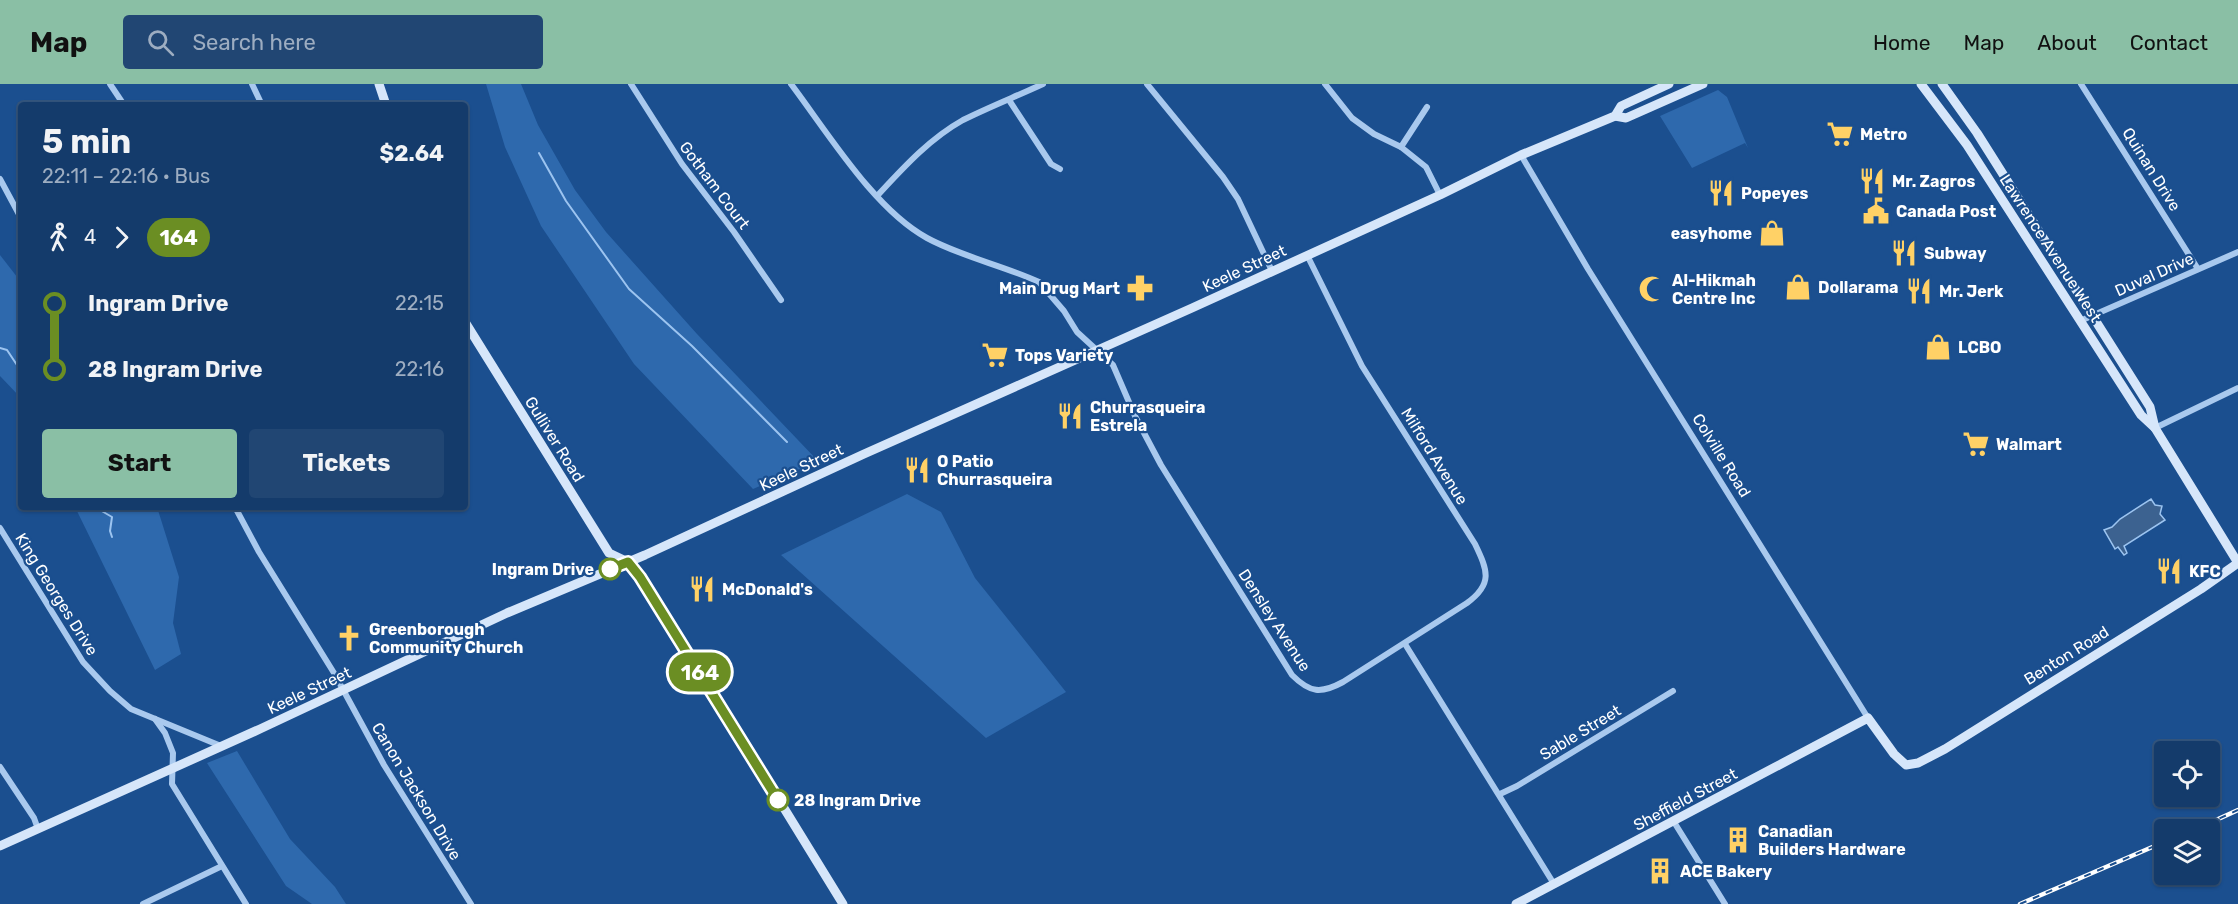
<!DOCTYPE html>
<html lang="en">
<head>
<meta charset="utf-8">
<style>
	:root { --surface:#143b6b; --page:#214673; --text:#f1f3f6; --muted:#9dadc1; --line:#33557e; --accent:#8abfa5 }
	body { margin:0; font-family:Rubik,sans-serif; background:var(--page); color:var(--text); height:100vh; display:flex; flex-direction:column; font-size:22px; white-space:nowrap }
	* { box-sizing:border-box; margin:0 }
	p { font-size:20px; color:var(--muted) }
	.icon { flex:none; width:33px; height:33px; fill:none; stroke:currentColor; stroke-width:2; stroke-linecap:round; stroke-linejoin:round }
	.map { position:relative; flex:1; overflow:hidden }
	.drawer { position:absolute; left:18px; top:18px; width:450px; height:408px; display:flex; flex-direction:column; background:var(--surface); border-radius:6px; box-shadow:0 2px 4px #0004,0 0 0 2px var(--line) }
	.drawer>* { flex:none }
	.badge { padding:0 12px; border-radius:20px; font-size:21px; line-height:39px }
	.controls { position:absolute; left:2154px; top:657px; display:grid; gap:12px }
	.controls a { display:grid; place-items:center; width:66px; height:66px; border-radius:6px; background:var(--surface); box-shadow:0 2px 4px #0004,0 0 0 2px var(--line); font-size:30px }
	.map>.badge { position:absolute; translate:-50% -50%; box-shadow:0 0 0 3px #fff }
	.legs { display:flex; align-items:center; gap:9px; height:66px; padding:0 24px; font-size:20px }
	.legs p { margin-inline-start:auto }
	.overview { display:flex; align-items:center; justify-content:space-between; height:102px; padding:0 24px }
	h1 { font-size:33px; font-weight:700; line-height:45px }
	.button { display:flex; gap:12px; margin-top:auto; padding:12px 24px }
	.button a { flex:1; height:69px; border-radius:6px; background:var(--accent); color:#111; font-size:24px; font-weight:700; line-height:69px; text-align:center }
	.button a+a { background:var(--page); color:var(--text) }
	ul { padding:0 24px; list-style:none }
	li { display:flex; align-items:center; gap:21px; height:66px; font-size:22px }
	li i { display:grid; place-items:center; width:9px; height:100%; margin:0 8px; background:currentColor }
	li i::after { content:''; width:15px; height:15px; margin:-8px; border:4px solid; border-radius:50%; background:var(--surface) }
	li p { margin-inline-start:auto }
	li:first-child i { background:linear-gradient(#0000 50%,currentColor 0) }
	li:last-child i { background:linear-gradient(currentColor 50%,#0000 0) }
	header { display:flex; align-items:center; gap:36px; box-sizing:border-box; height:84px; padding:0 30px; background:var(--accent); color:#111 }
	header strong { font-size:28px }
	nav { display:flex; gap:33px; margin-inline-start:auto; font-size:21px }
	.search { width:420px; height:54px; background:var(--page); display:flex; align-items:center; gap:15px; box-sizing:border-box; padding:0 21px; border-radius:6px; color:var(--muted); font-size:22px }
	.map>svg:first-child { display:block }
	.green { fill:#2e69ad }
	.water { fill:#3c6290; stroke:#9cc4f0; stroke-width:1.5 }
	.lines { fill:none; stroke-linecap:round; stroke-linejoin:round }
	.stream { stroke:#9cc4f0; stroke-width:2 }
	.street { stroke:#a9c9ee; stroke-width:6 }
	.secondary { stroke:#d6e6fa; stroke-width:9 }
	.rail-casing { stroke:#fff; stroke-width:4.5 }
	.rail { stroke:#1b4f8f; stroke-width:2; stroke-dasharray:7; stroke-linecap:butt }
	.line-1-casing { stroke:#fff; stroke-width:14 }
	.line-1 { stroke:#6b8e23; stroke-width:9 }
	.stop-1-dot { fill:#fff; stroke:#6b8e23; stroke-width:3 }
	.labels { text-anchor:middle; stroke-width:4.5; stroke-linejoin:round; paint-order:stroke }
	.poi-label { font-size:16px; font-weight:bold; fill:#fff; stroke:#1b4f8f; text-anchor:start }
	.street-label { font-size:16px; fill:#fff; stroke:#1b4f8f }
	.stop-label { font-size:16px; font-weight:bold; fill:#fff; stroke:#1b4f8f; text-anchor:end }
</style>
</head>
<body>
<header>
<strong>Map</strong>
<div class="search"><svg class="icon" aria-label="search" viewBox="0 0 24 24"><circle cx="10" cy="10" r="6"/><path d="M15 15l6 6"/></svg>Search here</div>
<nav><a>Home</a><a>Map</a><a>About</a><a>Contact</a></nav>
</header>
<div class="map">
<svg width="2238" height="820" viewBox="0 0 2238 820">
	<rect width="100%" height="100%" fill="#1b4f8f"/>
	<g class="green">
		<polygon points="486,0 521,0 538,41 575,106 606,148 697,250 818,377 753,405 634,280 541,142 505,63"/>
		<polygon points="1718,6 1727,13 1748,64 1745,59 1692,84 1660,32"/>
		<polygon points="0,171 21,198 21,314 0,292"/>
		<polygon points="907,410 941,428 975,494 1066,608 986,654 781,471"/>
		<polygon points="75,423 157,423 179,493 173,539 181,570 155,586"/>
		<polygon points="237,667 290,755 335,803 346,820 312,820 286,802 207,679"/>
	</g>
	<polygon class="water" points="2151,415 2155,421 2162,422 2160,430 2165,436 2124,462 2127,469 2124,471 2118,463 2115,465 2104,446 2112,443 2120,435"/>
	<g class="lines">
		<g class="stream">
			<polyline points="539,69 566,117 629,205 692,262 787,358"/>
			<polyline points="0,264 7,266 17,281 21,281"/>
			<polyline points="98,423 100,426 112,433 110,447 112,453"/>
		</g>
		<g class="street">
			<polyline points="110,0 124,21"/>
			<polyline points="252,0 262,21"/>
			<polyline points="631,0 682,80 734,148 781,216"/>
			<path d="M 791,0 C 828,49 874,125 927,154 C 962,173 1002,181 1039,198 L 1064,227 L 1077,248 L 1113,281 L 1135,332 L 1161,381 L 1292,591 C 1310,609 1321,610 1343,598 L 1467,519 C 1493,500 1488,487 1475,460 L 1362,282 L 1307,171"/>
			<polyline points="1147,0 1223,93 1238,115 1272,187"/>
			<polyline points="1325,0 1352,34 1374,50 1401,63 1426,83 1440,111"/>
			<polyline points="2081,0 2198,185"/>
			<polyline points="1009,16 1051,80 1060,85"/>
			<polyline points="1401,63 1427,23"/>
			<polyline points="1521,71 1588,185 1868,634"/>
			<polyline points="0,95 21,134"/>
			<path d="M 877,112 C 903,84 929,55 963,36 C 989,23 1017,12 1043,0"/>
			<polyline points="2080,237 2238,168"/>
			<polyline points="2155,344 2238,304"/>
			<polyline points="235,423 259,468 334,589 384,681 471,820"/>
			<polyline points="0,444 83,578 110,607 131,625 221,662"/>
			<polyline points="1405,560 1554,800"/>
			<polyline points="155,635 165,649 173,669 172,700 246,820"/>
			<polyline points="0,683 34,734 38,745"/>
			<polyline points="1500,710 1517,702 1673,607"/>
			<polyline points="1674,738 1725,820"/>
			<polyline points="143,820 222,782"/>
		</g>
		<g class="secondary">
			<polyline points="379,0 386,21"/>
			<polyline points="1921,0 1967,61 2141,331 2155,344"/>
			<polyline points="1942,0 1977,49 2150,323 2155,344 2238,479"/>
			<polyline points="1615,32 1626,34 1703,0"/>
			<polyline points="465,238 609,469 628,478 654,513 843,820"/>
			<polyline points="0,762 260,645 507,529 645,471 864,370 1192,224 1440,111 1521,71 1615,32 1621,22 1669,0"/>
			<polyline points="1516,820 1868,634 1894,670 1906,681 1918,679 1945,665 2201,505 2238,479"/>
		</g>
		<g class="rail-casing">
			<g id="rail">
				<polyline points="2194,746 2238,726"/>
				<polyline points="2020,820 2164,758"/>
			</g>
		</g>
		<use href="#rail" class="rail"/>
	</g>
	<g class="lines">
		<g class="line-1-casing">
			<polyline id="line-1" points="610,485 628,478 640,493 778,716"/>
		</g>
		<use href="#line-1" class="line-1"/>
	</g>
	<defs>
		<g id="supermarket-bare" transform="scale(2.07)"><path d="M-6-5.5h2.5l.6 2H6L4.5 2H-2.5L-4.4-4H-6ZM-1.5 3.2a1.3 1.3 0 1 0 .1 0ZM3 3.2a1.3 1.3 0 1 0 .1 0Z" fill="#ffd166" stroke="#1b4f8f" stroke-width="2.5" paint-order="stroke"/></g>
		<g id="restaurant-bare" transform="scale(2.07)"><path d="M-5-6h1v4h1v-4h1v4h1v-4h1v5L-1.5 .5V6h-2V.5L-5-1ZM5-6V6H3V1.5H1.5Q1.5-4 5-6Z" fill="#ffd166" stroke="#1b4f8f" stroke-width="2.5" paint-order="stroke"/></g>
		<g id="civic-bare" transform="scale(2.07)"><path d="M-.6-6.5H3V-4.5H.6V-3L4-1V1h2V6H-6V1h2V-1L-.6-3ZM-1.2 2.5V6h2.4V2.5Z" fill="#ffd166" stroke="#1b4f8f" stroke-width="2.5" paint-order="stroke"/></g>
		<g id="shop-bare" transform="scale(2.07)"><path d="M-5-2.5h2.3a2.7 3.5 0 0 1 5.4 0H5L5.5 6h-11ZM-1.5-2.5h3a1.5 2.3 0 0 0-3 0Z" fill="#ffd166" stroke="#1b4f8f" stroke-width="2.5" paint-order="stroke"/></g>
		<g id="pharmacy-bare" transform="scale(2.07)"><path d="M-2-6h4v4h4v4h-4v4h-4v-4h-4v-4h4Z" fill="#ffd166" stroke="#1b4f8f" stroke-width="2.5" paint-order="stroke"/></g>
		<g id="mosque-bare" transform="scale(2.07)"><path d="M3.5-4.9A6 6 0 1 0 3.5 4.9A5 5 0 1 1 3.5-4.9Z" fill="#ffd166" stroke="#1b4f8f" stroke-width="2.5" paint-order="stroke"/></g>
		<g id="church-bare" transform="scale(2.07)"><path d="M-1.2-6h2.4v3.5h3.3v2.4h-3.3V6h-2.4V-.1h-3.3v-2.4h3.3Z" fill="#ffd166" stroke="#1b4f8f" stroke-width="2.5" paint-order="stroke"/></g>
		<g id="building-bare" transform="scale(2.07)"><path d="M-4-6H4V6H1V3H-1V6H-4ZM-2.5-4.3h1.7v1.8h-1.7ZM.8-4.3h1.7v1.8H.8ZM-2.5-1h1.7V.8h-1.7ZM.8-1h1.7V.8H.8Z" fill="#ffd166" stroke="#1b4f8f" stroke-width="2.5" paint-order="stroke"/></g>
	</defs>
	<g fill-rule="evenodd">
		<use href="#supermarket-bare" x="1840" y="50"/>
		<use href="#restaurant-bare" x="1872" y="97"/>
		<use href="#restaurant-bare" x="1721" y="109"/>
		<use href="#civic-bare" x="1876" y="127"/>
		<use href="#shop-bare" x="1772" y="149"/>
		<use href="#restaurant-bare" x="1904" y="169"/>
		<use href="#shop-bare" x="1798" y="203"/>
		<use href="#pharmacy-bare" x="1140" y="204"/>
		<use href="#mosque-bare" x="1652" y="205"/>
		<use href="#restaurant-bare" x="1919" y="207"/>
		<use href="#shop-bare" x="1938" y="263"/>
		<use href="#supermarket-bare" x="995" y="271"/>
		<use href="#restaurant-bare" x="1070" y="332"/>
		<use href="#supermarket-bare" x="1976" y="360"/>
		<use href="#restaurant-bare" x="917" y="386"/>
		<use href="#restaurant-bare" x="2169" y="487"/>
		<use href="#restaurant-bare" x="702" y="505"/>
		<use href="#church-bare" x="349" y="554"/>
		<use href="#building-bare" x="1738" y="756"/>
		<use href="#building-bare" x="1660" y="787"/>
	</g>
	<g class="stop-1-dot">
		<circle cx="610" cy="485" r="10"/>
		<circle cx="778" cy="716" r="10"/>
	</g>
	<g class="labels">
		<g class="poi-label">
			<text x="1860" y="56">Metro</text>
			<text x="1892" y="103">Mr. Zagros</text>
			<text x="1741" y="115">Popeyes</text>
			<text x="1896" y="133">Canada Post</text>
			<text x="1752" y="155" text-anchor="end">easyhome</text>
			<text x="1924" y="175">Subway</text>
			<text x="1672" y="202">Al-Hikmah<tspan x="1672" dy="18">Centre Inc</tspan></text>
			<text x="1818" y="209">Dollarama</text>
			<text x="1120" y="210" text-anchor="end">Main Drug Mart</text>
			<text x="1939" y="213">Mr. Jerk</text>
			<text x="1958" y="269">LCBO</text>
			<text x="1015" y="277">Tops Variety</text>
			<text x="1090" y="329">Churrasqueira<tspan x="1090" dy="18">Estrela</tspan></text>
			<text x="1996" y="366">Walmart</text>
			<text x="937" y="383">O Patio<tspan x="937" dy="18">Churrasqueira</tspan></text>
			<text x="2189" y="493">KFC</text>
			<text x="722" y="511">McDonald's</text>
			<text x="369" y="551">Greenborough<tspan x="369" dy="18">Community Church</tspan></text>
			<text x="1758" y="753">Canadian<tspan x="1758" dy="18">Builders Hardware</tspan></text>
			<text x="1680" y="793">ACE Bakery</text>
		</g>
		<g class="street-label">
			<text transform="translate(2152 85) rotate(58)" y="6">Quinan Drive</text>
			<text transform="translate(715 101) rotate(53)" y="6">Gotham Court</text>
			<text transform="translate(2051 164) rotate(57)" y="6">Lawrence Avenue West</text>
			<text transform="translate(1244 184) rotate(-25)" y="6">Keele Street</text>
			<text transform="translate(2154 190) rotate(-24)" y="6">Duval Drive</text>
			<text transform="translate(555 355) rotate(58)" y="6">Gulliver Road</text>
			<text transform="translate(1722 371) rotate(58)" y="6">Colville Road</text>
			<text transform="translate(1435 372) rotate(58)" y="6">Milford Avenue</text>
			<text transform="translate(801 383) rotate(-25)" y="6">Keele Street</text>
			<text transform="translate(57 510) rotate(58)" y="6">King Georges Drive</text>
			<text transform="translate(1275 536) rotate(57)" y="6">Densley Avenue</text>
			<text transform="translate(2066 571) rotate(-32)" y="6">Benton Road</text>
			<text transform="translate(309 606) rotate(-25)" y="6">Keele Street</text>
			<text transform="translate(1580 648) rotate(-31)" y="6">Sable Street</text>
			<text transform="translate(417 707) rotate(59)" y="6">Canon Jackson Drive</text>
			<text transform="translate(1685 715) rotate(-28)" y="6">Sheffield Street</text>
		</g>
		<g class="stop-label">
			<text x="594" y="491">Ingram Drive</text>
			<text x="794" y="722" text-anchor="start">28 Ingram Drive</text>
		</g>
	</g>
</svg>
<div class="controls">
<a><svg class="icon" aria-label="locate" viewBox="0 0 24 24"><circle cx="12" cy="12" r="6"/><path d="M12 2v4M12 18v4M2 12h4M18 12h4"/></svg></a>
<a><svg class="icon" aria-label="layers" viewBox="0 0 24 24"><path d="M12 4l9 5-9 5-9-5zM3 14l9 5 9-5"/></svg></a>
</div>
<b class="badge" style="left:700px;top:588px;background:#6b8e23;color:#fff">164</b>
<section class="drawer">
<div class="overview"><div><h1>5 min</h1><p>22:11 – 22:16 · Bus</p></div><b>$2.64</b></div>
<div class="legs"><svg class="icon" aria-label="walk" viewBox="0 0 24 24"><circle cx="13" cy="4" r="2"/><path d="M13 8l-2 6 4 7M11 14l-3 7M7 12l3-4h3l4 4"/></svg>4<svg class="icon" aria-label="forward" viewBox="0 0 24 24"><path d="M9 5l7 7-7 7"/></svg><b class="badge" style="background:#6b8e23;color:#fff">164</b></div>
<ul>
<li><i style="color:#6b8e23"></i><b>Ingram Drive</b><p>22:15</p></li>
<li><i style="color:#6b8e23"></i><b>28 Ingram Drive</b><p>22:16</p></li>
</ul>
<div class="button"><a>Start</a><a>Tickets</a></div>
</section>
</div>
</body>
</html>
